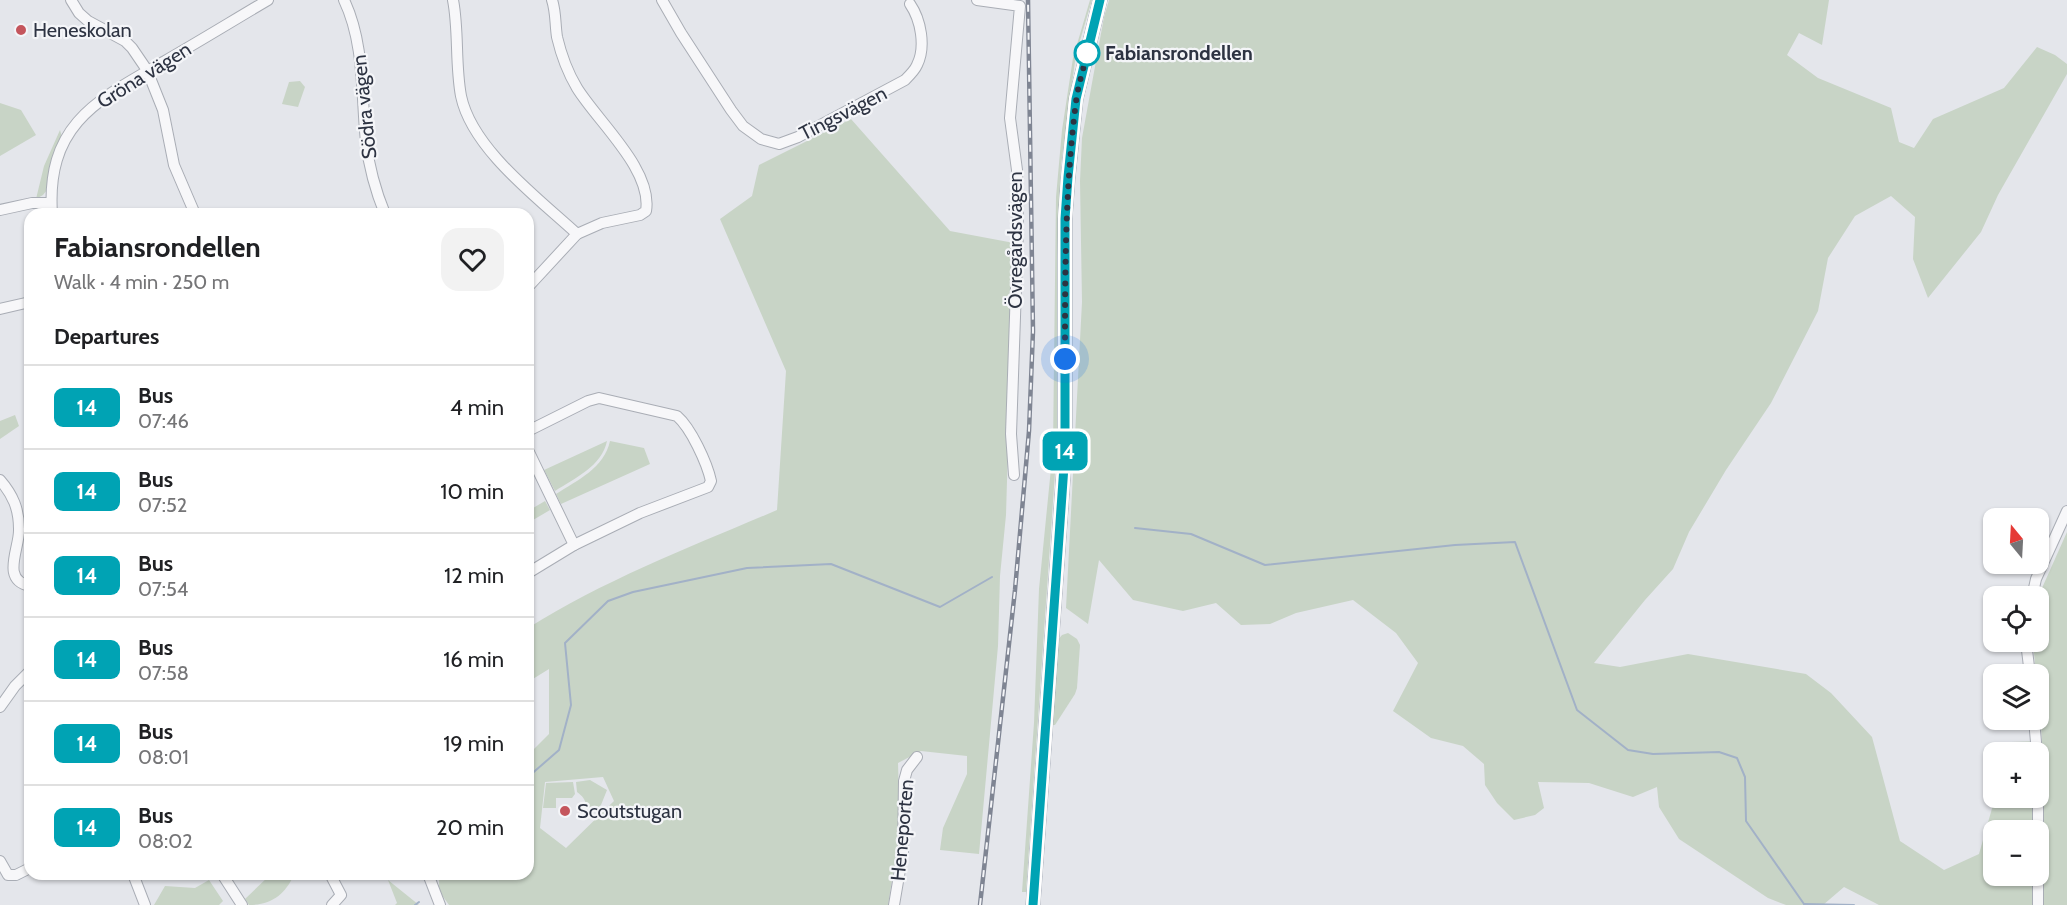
<!DOCTYPE html>
<html lang="en">
<head>
<meta charset="utf-8">
<style>
	:root { --surface:#fff; --page:#f2f2f2; --text:#202124; --muted:#757577; --line:#e0e0e0 }
	body { margin:0; font-family:Cabin,sans-serif; background:var(--page); color:var(--text); height:100vh; display:flex; flex-direction:column; font-size:22px; white-space:nowrap }
	* { box-sizing:border-box; margin:0 }
	p { font-size:20px; color:var(--muted) }
	.icon { flex:none; width:33px; height:33px; fill:none; stroke:currentColor; stroke-width:2; stroke-linecap:round; stroke-linejoin:round }
	.map { position:relative; flex:1; overflow:hidden }
	.sheet { position:absolute; left:24px; top:208px; width:510px; height:672px; display:flex; flex-direction:column; background:var(--surface); border-radius:18px; box-shadow:0 2px 4px #0004 }
	.sheet>* { flex:none }
	.badge { padding:0 12px; border-radius:9px; font-size:21px; line-height:39px }
	.needle { width:39px; rotate:342deg }
	.controls { position:absolute; left:1983px; top:508px; display:grid; gap:12px }
	.controls a { display:grid; place-items:center; width:66px; height:66px; border-radius:12px; background:var(--surface); box-shadow:0 2px 4px #0004; font-size:30px }
	.you { position:absolute; width:30px; height:30px; margin:-15px; border:4px solid #fff; border-radius:50%; background:#1a73e8; box-shadow:0 0 0 9px #1a73e833 }
	.map>.badge { position:absolute; translate:-50% -50%; box-shadow:0 0 0 3px #fff }
	h2 { padding:0 30px; font-size:22px; line-height:54px }
	.round { display:grid; place-items:center; flex:none; width:63px; height:63px; border-radius:18px; background:var(--page) }
	.head { display:flex; align-items:center; justify-content:space-between; height:102px; padding:0 30px }
	h1 { font-size:28px; font-weight:700; line-height:45px }
	ul { padding:0; list-style:none }
	li { display:flex; align-items:center; gap:18px; height:84px; padding:0 30px; border-top:2px solid var(--line) }
	li div { flex:1 }
	li b { display:block; font-size:22px }
	li em { font-style:normal }
	li .badge { min-width:66px; font-weight:700; text-align:center }
	.map>svg:first-child { display:block }
	.green { fill:#c8d4c6; fill-rule:evenodd }
	.lines { fill:none; stroke-linecap:round; stroke-linejoin:round }
	.stream { stroke:#a2b1c7; stroke-width:2 }
	.minor-casing { stroke:#a9adb5; stroke-width:12 }
	.major-casing { stroke:#a4aab6; stroke-width:15 }
	.minor { stroke:#f7f7f9; stroke-width:10 }
	.major { stroke:#fff; stroke-width:14 }
	.rail-casing { stroke:#7f8593; stroke-width:4.5 }
	.rail { stroke:#f4f5f8; stroke-width:2; stroke-dasharray:7; stroke-linecap:butt }
	.line-casing { stroke:#fff; stroke-width:14 }
	.line { stroke:#00a3b4; stroke-width:9 }
	.walk { stroke:#2d3342; stroke-width:6; stroke-dasharray:0 10.8 }
	.poi-dot { fill:#c4555c; stroke:#f4f5f8; stroke-width:2 }
	.stop-dot { fill:#fff; stroke:#00a3b4; stroke-width:3 }
	.labels { text-anchor:middle; stroke-width:4.5; stroke-linejoin:round; paint-order:stroke }
	.poi-label { font-size:20px; fill:#2d3342; stroke:#f4f5f8; text-anchor:start }
	.stop-label { font-size:20px; font-weight:bold; fill:#2d3342; stroke:#f4f5f8; text-anchor:start }
	.street-label { font-size:20px; fill:#2d3342; stroke:#f4f5f8 }
</style>
</head>
<body>
<div class="map">
<svg width="2067" height="905" viewBox="0 0 2067 905">
	<rect width="100%" height="100%" fill="#e4e6eb"/>
	<g class="green">
		<polygon points="1090,0 1092,0 1076,54 1061,166 1057,258 1057,444 1026,892 1022,892 1034,723 1039,589 1053,448 1056,197 1062,130 1073,58"/>
		<path d="M 1109,0 L 1829,0 L 1822,45 L 1799,33 L 1787,55 L 1818,78 L 1891,108 L 1899,142 L 1914,148 L 1933,119 L 2004,88 L 2037,47 L 2055,55 L 2067,64 L 2067,74 L 1998,195 L 1981,232 L 1928,298 L 1913,259 L 1915,217 L 1891,196 L 1855,216 L 1828,258 L 1818,311 L 1771,403 L 1726,470 L 1689,532 L 1673,569 L 1645,600 L 1594,663 L 1620,667 L 1688,654 L 1806,674 L 1831,693 L 1872,737 L 1900,841 L 1944,870 L 1979,854 L 1995,798 L 2038,798 L 2038,753 L 2008,753 L 2011,742 L 2042,741 L 2039,702 L 2038,675 L 2036,675 L 2033,642 L 2038,642 L 2038,597 L 2067,532 L 2067,905 L 1879,905 L 1844,887 L 1823,905 L 1786,905 L 1768,898 L 1679,839 L 1659,807 L 1657,787 L 1633,797 L 1589,783 L 1538,782 L 1544,808 L 1535,815 L 1514,820 L 1497,803 L 1485,785 L 1484,764 L 1463,746 L 1431,738 L 1393,711 L 1418,663 L 1396,633 L 1353,600 L 1296,613 L 1270,624 L 1241,625 L 1216,603 L 1183,611 L 1133,600 L 1099,560 L 1088,624 L 1066,608 L 1082,302 L 1080,181 L 1082,138 L 1104,17 ZM 1994,831 L 2038,831 L 2038,876 L 1994,876 Z"/>
		<polygon points="300,81 305,87 298,107 282,104 289,82"/>
		<polygon points="0,103 21,110 36,135 0,156"/>
		<path d="M 851,119 L 950,231 L 1014,243 L 1006,515 L 1000,576 L 998,646 L 979,854 L 940,850 L 943,828 L 967,774 L 967,756 L 921,751 L 898,763 L 900,831 L 888,905 L 449,905 L 439,891 L 439,875 L 528,874 L 528,755 L 549,734 L 549,669 L 528,682 L 528,628 C 606,579 693,546 777,510 L 786,371 L 720,219 L 752,196 L 759,165 ZM 603,777 L 614,801 L 566,848 L 540,828 L 545,782 Z"/>
		<polygon points="60,130 62,137 50,168 47,190 43,195 36,199 44,166"/>
		<polygon points="15,415 19,426 0,439 0,421"/>
		<path d="M 607,441 C 602,466 575,478 555,491 L 544,470 Z"/>
		<path d="M 610,441 L 644,448 L 650,464 L 561,504 L 556,494 C 578,480 604,468 610,441 Z"/>
		<polygon points="545,501 550,510 528,523 528,511"/>
		<polygon points="1068,633 1077,639 1080,645 1077,688 1075,694 1055,725 1052,725 1058,640 1062,635"/>
		<path d="M 590,780 L 607,790 L 601,805 L 584,820 C 587,806 588,800 577,792 L 576,782 Z"/>
		<polygon points="573,782 575,794 572,798 556,798 556,808 543,808 546,783"/>
		<path d="M 271,874 L 294,875 C 285,894 272,905 249,905 L 245,899 Z"/>
		<polygon points="209,880 223,901 219,905 154,905 165,886 195,888"/>
		<polygon points="388,880 419,905 395,905 397,903"/>
	</g>
	<g class="lines">
		<g class="stream">
			<polyline points="1135,528 1191,534 1265,565 1455,545 1515,542 1577,710 1628,750 1653,754 1719,752 1737,758 1745,777 1746,821 1804,904"/>
			<polyline points="528,777 559,750 571,705 565,643 608,601 633,592 747,568 831,564 940,607 992,577"/>
			<polyline points="448,876 450,874"/>
			<polyline points="1804,904 1854,905"/>
			<polyline points="415,905 419,902"/>
		</g>
		<g class="minor-casing">
			<g id="minor">
				<polyline points="71,0 79,13 88,21 125,41 132,48 147,70 163,110 174,165 195,214"/>
				<path d="M 344,0 C 365,44 361,95 366,142 C 369,167 376,192 385,214"/>
				<path d="M 453,0 C 459,31 455,64 461,96 C 472,149 538,198 577,234 L 602,223 L 640,215 L 646,211 C 653,170 598,122 577,88 C 568,73 561,54 557,37 C 555,24 556,12 552,0"/>
				<path d="M 662,0 L 681,33 L 731,110 L 743,126 L 761,139 L 779,144 L 798,137 L 905,80 C 909,76 915,70 917,65 C 926,47 921,20 910,4"/>
				<polyline points="977,0 1020,6 1010,118 1017,170 1018,229 1011,434 1014,475"/>
				<polyline points="0,210 32,203 51,203"/>
				<path d="M 52,214 C 46,124 97,100 165,61 C 200,41 234,20 268,0"/>
				<polyline points="528,287 577,234"/>
				<polyline points="0,309 30,302"/>
				<path d="M 528,431 L 588,401 L 599,398 L 677,416 C 691,428 707,463 711,481 L 708,487 L 640,513 L 574,545 L 528,573"/>
				<polyline points="528,450 574,545"/>
				<path d="M 0,480 C 13,495 19,509 19,529 C 20,548 0,580 30,586"/>
				<polyline points="2032,597 2036,579 2067,511"/>
				<polyline points="2026,642 2030,675"/>
				<polyline points="0,707 15,686 30,671"/>
				<polyline points="2034,720 2037,753"/>
				<polyline points="2038,831 2038,764"/>
				<polyline points="0,861 8,875 16,875 30,868"/>
				<polyline points="133,874 145,905"/>
				<polyline points="222,874 242,905"/>
				<polyline points="330,874 341,895 332,905"/>
				<polyline points="428,874 440,905"/>
				<polyline points="894,905 903,852 904,781 907,770 917,757"/>
				<polyline points="2038,905 2038,876"/>
			</g>
		</g>
		<g class="major-casing">
			<polyline id="major" points="1033,905 1065,452 1065,219 1068,178 1076,99 1100,0"/>
		</g>
		<use href="#minor" class="minor"/>
		<use href="#major" class="major"/>
		<g class="rail-casing">
			<polyline id="rail" points="980,905 1015,590 1029,431 1033,331 1028,0"/>
		</g>
		<use href="#rail" class="rail"/>
	</g>
	<g class="lines">
		<g class="line-casing">
			<polyline id="line" points="1033,905 1065,452 1065,219 1068,177 1076,99 1100,0"/>
		</g>
		<use href="#line" class="line"/>
		<path class="walk" d="M 1065,359 C 1065,273 1065,187 1076,102 C 1078,85 1084,68 1087,53"/>
	</g>
	<g class="poi-dot">
		<circle cx="21" cy="30" r="6"/>
		<circle cx="565" cy="811" r="6"/>
	</g>
	<circle class="stop-dot" cx="1087" cy="53" r="12"/>
	<g class="labels">
		<g class="poi-label">
			<text x="33" y="37">Heneskolan</text>
			<text x="577" y="818">Scoutstugan</text>
		</g>
		<g class="stop-label">
			<text x="1105" y="60">Fabiansrondellen</text>
		</g>
		<g class="street-label">
			<text transform="translate(144 75) rotate(-32)" y="7">Gröna vägen</text>
			<text transform="translate(364 107) rotate(-96)" y="7">Södra vägen</text>
			<text transform="translate(843 113) rotate(-27)" y="7">Tingsvägen</text>
			<text transform="translate(1015 240) rotate(-90)" y="7">Övregårdsvägen</text>
			<text transform="translate(902 830) rotate(-85)" y="7">Heneporten</text>
		</g>
	</g>
</svg>
<div class="controls">
<a><svg class="needle" viewBox="-14 -14 28 28"><path d="M0-13l5 13h-10z" fill="#e53935"/><path d="M0 13l5-13h-10z" fill="#757577"/></svg></a>
<a><svg class="icon" aria-label="locate" viewBox="0 0 24 24"><circle cx="12" cy="12" r="6"/><path d="M12 2v4M12 18v4M2 12h4M18 12h4"/></svg></a>
<a><svg class="icon" aria-label="layers" viewBox="0 0 24 24"><path d="M12 4l9 5-9 5-9-5zM3 14l9 5 9-5"/></svg></a>
<a>+</a>
<a>−</a>
</div>
<div class="you" style="left:1065px;top:359px"></div>
<b class="badge" style="left:1065px;top:451px;background:#00a3b4;color:#fff">14</b>
<section class="sheet">
<div class="head"><div><h1>Fabiansrondellen</h1><p>Walk · 4 min · 250 m</p></div><a class="round"><svg class="icon" aria-label="heart" viewBox="0 0 24 24"><path d="M12 20l-8-8c-3-5 5-10 8-4 3-6 11-1 8 4z"/></svg></a></div>
<h2>Departures</h2>
<ul>
<li><span class="badge" style="background:#00a3b4;color:#fff">14</span><div><b>Bus</b><p>07:46</p></div><em>4 min</em></li>
<li><span class="badge" style="background:#00a3b4;color:#fff">14</span><div><b>Bus</b><p>07:52</p></div><em>10 min</em></li>
<li><span class="badge" style="background:#00a3b4;color:#fff">14</span><div><b>Bus</b><p>07:54</p></div><em>12 min</em></li>
<li><span class="badge" style="background:#00a3b4;color:#fff">14</span><div><b>Bus</b><p>07:58</p></div><em>16 min</em></li>
<li><span class="badge" style="background:#00a3b4;color:#fff">14</span><div><b>Bus</b><p>08:01</p></div><em>19 min</em></li>
<li><span class="badge" style="background:#00a3b4;color:#fff">14</span><div><b>Bus</b><p>08:02</p></div><em>20 min</em></li>
</ul>
</section>
</div>
</body>
</html>
